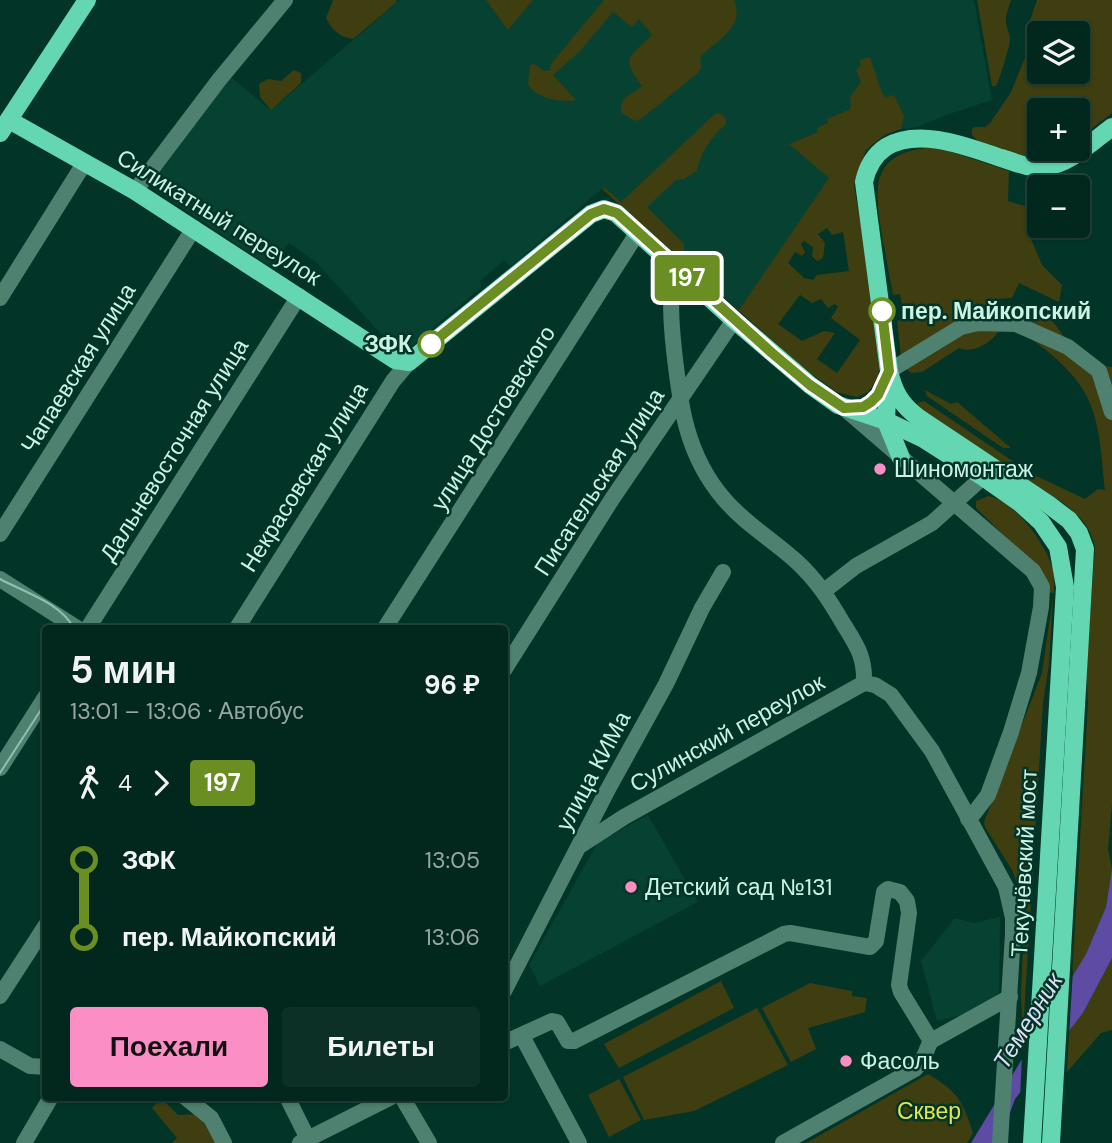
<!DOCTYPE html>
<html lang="ru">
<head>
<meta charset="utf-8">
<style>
	:root { --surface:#02281d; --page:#0c3026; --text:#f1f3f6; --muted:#96a6a4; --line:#23443b; --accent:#fb8fc5 }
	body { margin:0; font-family:"DM Sans",sans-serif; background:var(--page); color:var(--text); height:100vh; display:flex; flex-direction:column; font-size:26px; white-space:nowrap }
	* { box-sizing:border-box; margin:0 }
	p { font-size:23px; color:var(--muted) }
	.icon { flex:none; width:38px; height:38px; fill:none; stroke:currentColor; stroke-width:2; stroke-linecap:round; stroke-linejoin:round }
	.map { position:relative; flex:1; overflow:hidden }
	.side { position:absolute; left:42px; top:625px; width:466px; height:476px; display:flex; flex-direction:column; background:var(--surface); border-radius:7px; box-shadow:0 2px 5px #0004,0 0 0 2px var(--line) }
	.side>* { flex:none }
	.badge { padding:0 14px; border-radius:5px; font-size:24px; line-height:46px }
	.buttons { position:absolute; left:1027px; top:21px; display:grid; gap:14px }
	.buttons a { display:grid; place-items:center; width:63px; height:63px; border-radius:7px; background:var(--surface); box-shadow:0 2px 5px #0004,0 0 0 2px var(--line); font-size:35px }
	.map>.badge { position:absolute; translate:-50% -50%; box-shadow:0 0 0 4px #fff }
	.legs { display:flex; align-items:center; gap:10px; height:77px; padding:0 28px; font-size:23px }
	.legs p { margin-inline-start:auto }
	.summary { display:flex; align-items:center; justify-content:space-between; height:119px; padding:0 28px }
	h1 { font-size:38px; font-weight:700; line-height:52px }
	.primary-button { display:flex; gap:14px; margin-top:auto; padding:14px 28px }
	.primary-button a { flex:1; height:80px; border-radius:7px; background:var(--accent); color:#111; font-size:28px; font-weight:700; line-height:80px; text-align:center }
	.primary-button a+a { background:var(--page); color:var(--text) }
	ul { padding:0 28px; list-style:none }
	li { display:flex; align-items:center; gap:24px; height:77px; font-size:26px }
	li i { display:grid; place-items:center; width:10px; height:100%; margin:0 9px; background:currentColor }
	li i::after { content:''; width:18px; height:18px; margin:-9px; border:5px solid; border-radius:50%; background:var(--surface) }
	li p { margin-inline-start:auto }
	li:first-child i { background:linear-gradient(#0000 50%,currentColor 0) }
	li:last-child i { background:linear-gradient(currentColor 50%,#0000 0) }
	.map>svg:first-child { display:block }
	.built { fill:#074132 }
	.green { fill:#3e3e11; fill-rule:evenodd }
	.water { fill:#5e4ba4 }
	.pier { fill:#023527 }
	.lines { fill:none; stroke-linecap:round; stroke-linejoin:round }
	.minor { stroke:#4e816f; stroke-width:16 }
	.major { stroke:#64d7b2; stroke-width:18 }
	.tram { stroke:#94bfb0; stroke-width:2 }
	.line-1-casing { stroke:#fff; stroke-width:16 }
	.line-1 { stroke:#6b8e23; stroke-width:10 }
	.stop-1-dot { fill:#fff; stroke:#6b8e23; stroke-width:3.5 }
	.poi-dot { fill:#fb8fc5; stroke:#023527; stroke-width:2.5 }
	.labels { text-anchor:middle; stroke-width:5; stroke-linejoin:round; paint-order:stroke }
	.street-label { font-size:23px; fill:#cbf3e4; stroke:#023527 }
	.stop-label { font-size:23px; font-weight:bold; fill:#cbf3e4; stroke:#023527; text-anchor:start }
	.poi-label { font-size:23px; fill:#cbf3e4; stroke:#023527; text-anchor:start }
	.park-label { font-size:23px; fill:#e4e54c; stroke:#023527 }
	.water-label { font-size:24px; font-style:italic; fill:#e1dff8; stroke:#023527 }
</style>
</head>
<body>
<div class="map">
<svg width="1112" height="1143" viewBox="0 0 1112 1143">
	<rect width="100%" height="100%" fill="#023527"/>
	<g class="built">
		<polygon points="400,0 974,0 992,100 946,115 918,127 894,130 874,142 739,311 604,187 510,267 504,260 480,281 482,287 400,355 316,262 289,243 271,267 151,187 158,169 228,75 271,110"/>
		<polygon points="648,815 698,902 540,986 529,965 598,842"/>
		<polygon points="1000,917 999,993 966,1014 937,1021 921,961 955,918 974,923"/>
	</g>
	<g class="green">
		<path d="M 333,0 L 396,0 L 397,2 L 353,39 C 339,37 332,30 326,18 Z"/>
		<polygon points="486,0 533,0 508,30"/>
		<path d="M 604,0 L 734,0 C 746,27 716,41 700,57 L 701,68 L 698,73 L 641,119 L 635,121 L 622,113 C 617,97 632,95 642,86 C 620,56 629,58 652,35 L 639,19 L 632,27 L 613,12 L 580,51 L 553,75 L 576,100 C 561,103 535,98 528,84 L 530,65 L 534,64 L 544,71 L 550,70 L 551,64 Z"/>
		<path d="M 977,0 L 1011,0 C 1008,9 1004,18 1007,27 C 1007,31 1010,34 1010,38 C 1011,43 999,82 996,86 L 992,86 Z"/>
		<path d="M 1037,0 L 1112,0 L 1112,113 L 1078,139 L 1078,110 L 1040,110 L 1040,149 L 1065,149 C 1029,164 1011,154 977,140 L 972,135 L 972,129 L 975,127 L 985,127 L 990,123 L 1011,92 L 1026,55 L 1027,29 ZM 1040,33 L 1078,33 L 1078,72 L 1040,72 Z"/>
		<path d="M 870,57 L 882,93 L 886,97 L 894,95 L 904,116 L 901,129 L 884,135 L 866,150 L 854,185 L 883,355 L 877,380 L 868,392 L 857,397 L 836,392 L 800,365 L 723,297 L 739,310 L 829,178 L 789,144 L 818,132 L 817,128 L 828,123 L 827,119 L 849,110 L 851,106 L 850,97 L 861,82 L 856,70 L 861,65 L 859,60 ZM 827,228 L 832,235 L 843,232 L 849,271 L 817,275 L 813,280 L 804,278 L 788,263 L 795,252 L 802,256 L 805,252 L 801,244 L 804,241 L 813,247 L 812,256 L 817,261 L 823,258 L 825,243 L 818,234 ZM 800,295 L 812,303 L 821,299 L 828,308 L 835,304 L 838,307 L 831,318 L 860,340 L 837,373 L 817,359 L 835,333 L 824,331 L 802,341 L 778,324 Z"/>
		<polygon points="294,70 301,73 301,83 271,110 260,97 259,84 268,79 281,81"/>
		<path d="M 716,113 L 722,114 L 726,119 L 726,124 C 712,136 700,153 697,171 L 684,179 L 676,180 L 647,207 L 684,244 L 684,253 L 679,257 L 709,284 L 707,285 L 602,189 L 604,187 L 621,202 Z"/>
		<path d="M 928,148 L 943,149 L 1009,171 L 1008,201 L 1028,207 L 1033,179 L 1050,182 L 1048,187 L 1040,187 L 1039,215 L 1029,234 L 1042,265 L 1062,285 L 1059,302 L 1019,283 L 1012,298 L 997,299 L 988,306 L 992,310 C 1060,286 1050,344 1095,364 C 1100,366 1107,366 1112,367 L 1112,804 L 1108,849 L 1112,869 L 1106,907 L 1086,954 L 1072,977 L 1088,703 L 1086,670 L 1095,547 C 1090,525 1079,516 1063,503 L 917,406 L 918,403 L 924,401 L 1030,473 L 1085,499 L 1098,489 L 1105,490 C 1098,419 1099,390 1038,344 C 1026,335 1013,327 998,332 C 991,343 972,354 959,348 L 922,372 L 911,373 L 902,366 L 897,321 L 904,319 L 900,294 L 893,295 C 889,275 886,256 882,236 C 875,192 868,153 928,148 Z"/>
		<polygon points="925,390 951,404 957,402 1011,448 1003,448 927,396"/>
		<path d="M 988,496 C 1015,500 1047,546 1053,570 C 1055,577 1054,586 1054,593 L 1045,592 L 1029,560 L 976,508 L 976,501 Z"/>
		<polygon points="1053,596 1049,664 1043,703 1023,1033 1021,995 1024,924 1022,897 1012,870 985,827 984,822 1042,673"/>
		<polygon points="1112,958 1112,1030 1101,1033 1067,1072 1069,1030 1083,1013"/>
		<polygon points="721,981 734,1008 619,1068 604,1044"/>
		<polygon points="810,983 852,991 852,996 867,998 865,1012 808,1028 816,1049 791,1062 762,1008"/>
		<polygon points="757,1008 788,1065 694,1111 644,1120 623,1077"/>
		<path d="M 928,1074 C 958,1092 962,1100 973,1133 L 967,1143 L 806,1143 Z"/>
		<polygon points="619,1079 641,1120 609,1137 588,1095"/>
		<polygon points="163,1100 178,1115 201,1114 220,1143 172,1143 177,1138 152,1108 159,1101"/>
	</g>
	<polygon class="water" points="1112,869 1112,958 1083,1013 1015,1099 999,1143 971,1143 1086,954 1106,907"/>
	<polygon class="pier" points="1073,970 1069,1036 1020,1098 1022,1055"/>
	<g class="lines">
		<g class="minor">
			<polyline points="135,191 219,80 285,0"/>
			<path d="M 675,266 C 669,294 671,322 674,350 C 680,405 686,455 724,499 C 744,523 773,540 796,561 C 817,580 830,601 844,625 C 857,646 865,657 864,683"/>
			<polyline points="0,298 85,162"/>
			<polyline points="889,371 961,327 978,323 1016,324 1068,347 1099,371 1112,412"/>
			<polyline points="844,408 1033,571 1042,587 1041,607 1029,673 1011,732 988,795 975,812 968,819"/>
			<polyline points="0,534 194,228"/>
			<polyline points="0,579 77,628"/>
			<polyline points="824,591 856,566 932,523 983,477"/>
			<polyline points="88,628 299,296"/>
			<polyline points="237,628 393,381 409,362"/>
			<polyline points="385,628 638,232"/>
			<polyline points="504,670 612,499 734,320"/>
			<polyline points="864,683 875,685 891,695 932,751 1006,887 1013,918 1013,934 1000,1143"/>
			<polyline points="0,768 46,696"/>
			<polyline points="581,845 624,817 864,683"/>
			<polyline points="504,991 607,791 666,684 702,608 723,572"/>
			<polyline points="0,996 46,925"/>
			<polyline points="522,1036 579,1143"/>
			<polyline points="504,1043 552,1021 557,1022 568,1041 574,1041 784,934 790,933 870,947 876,941 884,892 888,889 900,892 907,901 909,913 899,985 901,992 931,1041"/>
			<polyline points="0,1049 30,1066 46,1067"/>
			<polyline points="185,1097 211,1118 224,1143"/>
			<polyline points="287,1097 308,1139"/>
			<polyline points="402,1097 429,1143"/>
			<polyline points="24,1143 51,1097"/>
			<polyline points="300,1143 391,1097"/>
			<path d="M 783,1143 L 915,1069 C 925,1061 925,1051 931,1041 L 1010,997"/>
		</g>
		<g class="major">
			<polyline points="9,120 135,191 395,360 409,362 591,214 604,209 616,213 734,320 810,385 838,405 886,421 922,438 983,477 1020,503 1041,522 1058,547 1065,587 1032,1143"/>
			<polyline points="0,133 87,0"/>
			<polyline points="888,378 886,421 901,458"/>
			<path d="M 1051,1143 L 1085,549 L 1079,533 L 1069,520 L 1048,504 L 919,418 C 901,405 894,392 889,371 L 864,182 C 867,168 874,155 886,147 C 919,127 968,147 1001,158 C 1015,162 1029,169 1043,167 C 1069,165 1092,142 1112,127"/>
		</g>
		<g class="tram">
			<path d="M 0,579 C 26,593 59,602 74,628"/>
			<polyline points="0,773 46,702"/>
		</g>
	</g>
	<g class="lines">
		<g class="line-1-casing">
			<polyline id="line-1" points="431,344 591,214 604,209 617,213 772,353 810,385 844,408 863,407 871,402 878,395 889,371 882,311"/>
		</g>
		<use href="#line-1" class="line-1"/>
	</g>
	<g class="stop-1-dot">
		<circle cx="882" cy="311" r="12"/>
		<circle cx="431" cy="344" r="12"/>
	</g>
	<g class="poi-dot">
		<circle cx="880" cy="469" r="7"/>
		<circle cx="631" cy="887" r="7"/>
		<circle cx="846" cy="1061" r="7"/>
	</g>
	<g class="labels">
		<g class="street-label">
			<text transform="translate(219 217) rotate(32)" y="8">Силикатный переулок</text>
			<text transform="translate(78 368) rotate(-58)" y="8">Чапаевская улица</text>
			<text transform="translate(493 418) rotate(-58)" y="8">улица Достоевского</text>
			<text transform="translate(174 450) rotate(-58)" y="8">Дальневосточная улица</text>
			<text transform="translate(304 477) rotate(-58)" y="8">Некрасовская улица</text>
			<text transform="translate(599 482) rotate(-57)" y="8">Писательская улица</text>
			<text transform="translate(727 733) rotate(-29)" y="8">Сулинский переулок</text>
			<text transform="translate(593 771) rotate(-62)" y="8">улица КИМа</text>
			<text transform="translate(1024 863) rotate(-87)" y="8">Текучёвский мост</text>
		</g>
		<g class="stop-label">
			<text x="901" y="319">пер. Майкопский</text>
			<text x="412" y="352" text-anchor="end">ЗФК</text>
		</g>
		<g class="poi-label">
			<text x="894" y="477">Шиномонтаж</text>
			<text x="645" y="895">Детский сад №131</text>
			<text x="860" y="1069">Фасоль</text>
		</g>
		<g class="park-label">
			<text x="929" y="1119">Сквер</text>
		</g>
		<g class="water-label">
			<text transform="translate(1028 1021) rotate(-58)" y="8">Темерник</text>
		</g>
	</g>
</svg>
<div class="buttons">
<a><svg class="icon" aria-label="layers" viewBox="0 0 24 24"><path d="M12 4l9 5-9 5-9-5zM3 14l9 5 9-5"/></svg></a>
<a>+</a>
<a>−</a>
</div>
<b class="badge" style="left:687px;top:278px;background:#6b8e23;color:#fff">197</b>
<section class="side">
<div class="summary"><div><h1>5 мин</h1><p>13:01 – 13:06 · Автобус</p></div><b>96 ₽</b></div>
<div class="legs"><svg class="icon" aria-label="walk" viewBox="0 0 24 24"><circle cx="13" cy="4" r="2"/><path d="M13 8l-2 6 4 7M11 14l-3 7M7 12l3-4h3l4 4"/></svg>4<svg class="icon" aria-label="forward" viewBox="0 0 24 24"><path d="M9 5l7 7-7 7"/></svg><b class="badge" style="background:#6b8e23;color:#fff">197</b></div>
<ul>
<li><i style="color:#6b8e23"></i><b>ЗФК</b><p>13:05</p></li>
<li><i style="color:#6b8e23"></i><b>пер. Майкопский</b><p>13:06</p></li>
</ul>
<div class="primary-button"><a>Поехали</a><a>Билеты</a></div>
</section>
</div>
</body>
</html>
